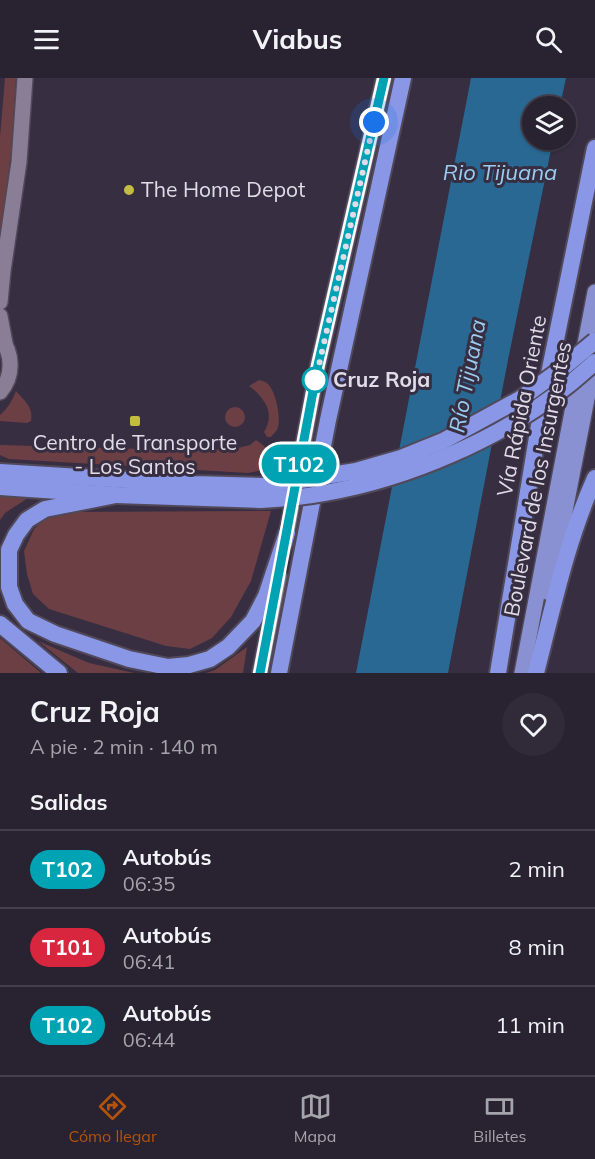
<!DOCTYPE html>
<html lang="es">
<head>
<meta charset="utf-8">
<style>
	:root { --surface:#292231; --page:#312a39; --text:#f1f3f6; --muted:#a5a4ab; --line:#453f4d; --accent:#b45309 }
	body { margin:0; font-family:Mulish,sans-serif; background:var(--page); color:var(--text); height:100vh; display:flex; flex-direction:column; font-size:22px; white-space:nowrap }
	* { box-sizing:border-box; margin:0 }
	p { font-size:20px; color:var(--muted) }
	.icon { flex:none; width:33px; height:33px; fill:none; stroke:currentColor; stroke-width:2; stroke-linecap:round; stroke-linejoin:round }
	.map { position:relative; height:595px; overflow:hidden }
	.drawer { display:flex; flex-direction:column; background:var(--surface); flex:1 }
	.drawer>* { flex:none }
	.badge { padding:0 12px; border-radius:20px; font-size:21px; line-height:39px }
	.fabs { position:absolute; left:522px; top:18px; display:grid; gap:12px }
	.fabs a { display:grid; place-items:center; width:54px; height:54px; border-radius:50%; background:var(--surface); box-shadow:0 2px 4px #0004,0 0 0 2px var(--line); font-size:30px }
	.you { position:absolute; width:30px; height:30px; margin:-15px; border:4px solid #fff; border-radius:50%; background:#1a73e8; box-shadow:0 0 0 9px #1a73e833 }
	.map>.badge { position:absolute; translate:-50% -50%; box-shadow:0 0 0 3px #fff }
	h2 { padding:0 30px; font-size:22px; line-height:54px }
	.round { display:grid; place-items:center; flex:none; width:63px; height:63px; border-radius:32px; background:var(--page) }
	.overview { display:flex; align-items:center; justify-content:space-between; height:102px; padding:0 30px }
	h1 { font-size:28px; font-weight:700; line-height:45px }
	ul { padding:0; list-style:none }
	li { display:flex; align-items:center; gap:18px; height:78px; padding:0 30px; border-top:2px solid var(--line) }
	li div { flex:1 }
	li b { display:block; font-size:22px }
	li em { font-style:normal }
	li .badge { min-width:66px; font-weight:700; text-align:center }
	header { display:flex; justify-content:space-between; align-items:center; height:78px; padding:0 30px; background:var(--surface); font-size:27px; font-weight:700 }
	.dock { display:flex; justify-content:space-around; align-items:center; height:84px; border-top:2px solid var(--line); background:var(--surface); font-size:16px; color:var(--muted) }
	.dock a { display:grid; justify-items:center; gap:3px }
	.dock .on { color:var(--accent) }
	.map>svg:first-child { display:block }
	.green { fill:#6c3f45 }
	.water { fill:#286892 }
	.lines { fill:none; stroke-linecap:round; stroke-linejoin:round }
	.tertiary-casing { stroke:#514959; stroke-width:18 }
	.secondary-casing { stroke:#514959; stroke-width:18 }
	.primary-casing { stroke:#514959; stroke-width:18 }
	.trunk-casing { stroke:#514959; stroke-width:20 }
	.tertiary { stroke:#897e95; stroke-width:15 }
	.secondary { stroke:#897e95; stroke-width:15 }
	.primary { stroke:#8991d2; stroke-width:15 }
	.trunk { stroke:#8997e6; stroke-width:16 }
	.trunk-bridge-casing { stroke:#514959; stroke-width:20; stroke-linecap:butt }
	.trunk-bridge { stroke:#8997e6; stroke-width:16 }
	.line-casing { stroke:#fff; stroke-width:14 }
	.line { stroke:#00a3b4; stroke-width:9 }
	.walk { stroke:#e1dce8; stroke-width:6; stroke-dasharray:0 10.8 }
	.poi-dot { fill:#c2bd3f; stroke:#372e41; stroke-width:2 }
	.stop-dot { fill:#fff; stroke:#00a3b4; stroke-width:3 }
	.labels { text-anchor:middle; stroke-width:6; stroke-linejoin:round; paint-order:stroke }
	.poi-label { font-size:21px; fill:#e1dce8; stroke:#372e41; text-anchor:start }
	.stop-label { font-size:21px; font-weight:bold; fill:#e1dce8; stroke:#372e41; text-anchor:start }
	.street-label { font-size:21px; fill:#e1dce8; stroke:#372e41 }
	.water-label { font-size:22px; font-style:italic; fill:#9accf1; stroke:#372e41 }
</style>
</head>
<body>
<header><svg class="icon" aria-label="menu" viewBox="0 0 24 24"><path d="M4 6h16M4 12h16M4 18h16"/></svg>Viabus<svg class="icon" aria-label="search" viewBox="0 0 24 24"><circle cx="10" cy="10" r="6"/><path d="M15 15l6 6"/></svg></header>
<div class="map">
<svg width="595" height="595" viewBox="0 0 595 595">
	<rect width="100%" height="100%" fill="#372e41"/>
	<g class="green">
		<polygon points="5,0 16,0 11,75 0,160 0,59"/>
		<path d="M 259,302 C 263,303 265,303 268,306 C 276,314 282,342 277,352 C 276,353 271,359 271,359 L 267,359 L 264,354 C 276,335 264,319 249,308 Z"/>
		<path d="M 16,313 C 24,322 34,330 31,343 L 27,345 L 0,343 L 0,337 C 8,330 12,323 16,313 Z"/>
		<circle cx="235" cy="339" r="10"/>
		<path d="M 256,362 C 269,371 271,375 269,391 L 248,395 L 9,381 L 0,377 L 0,367 L 142,371 L 234,371 L 250,367 Z"/>
		<polygon points="0,418 28,420 5,435 0,442"/>
		<polygon points="271,433 251,503 231,539 212,560 190,571 166,568 49,531 33,516 27,496 24,473 34,451 46,440 63,434"/>
		<polygon points="0,560 41,595 0,595"/>
		<polygon points="38,563 89,585 134,595 78,595"/>
		<polygon points="247,569 243,595 206,595 215,592"/>
	</g>
	<polygon class="water" points="471,0 566,0 560,28 532,28 532,62 553,62 508,282 448,595 356,595"/>
	<g class="lines">
		<g class="tertiary-casing">
			<g id="tertiary">
				<polyline points="0,224 3,193 19,84 25,0"/>
				<polyline points="0,238 5,265"/>
				<path d="M 0,259 C 13,275 14,298 0,314"/>
			</g>
		</g>
		<g class="secondary-casing">
			<g id="secondary">
				<polyline points="285,465 318,287 384,0"/>
				<polyline points="260,595 279,498"/>
			</g>
		</g>
		<g class="primary-casing">
			<g id="primary">
				<polyline points="549,515 595,280"/>
				<polyline points="522,595 595,214"/>
			</g>
		</g>
		<g class="trunk-casing">
			<g id="trunk">
				<polyline points="0,394 193,406 264,408"/>
				<polyline points="0,409 116,417 261,422"/>
				<polyline points="116,417 45,431 27,442 16,457 9,472 9,509 15,526 28,543 55,556 129,581 168,589 189,587 210,581 228,569 253,543 266,518 287,455"/>
				<polyline points="0,546 59,595"/>
				<polyline points="279,595 328,342 403,0"/>
				<polyline points="498,595 541,335 595,70"/>
				<path d="M 536,595 C 553,529 567,462 595,400"/>
			</g>
		</g>
		<use href="#tertiary" class="tertiary"/>
		<use href="#secondary" class="secondary"/>
		<use href="#primary" class="primary"/>
		<use href="#trunk" class="trunk"/>
		<g class="trunk-bridge-casing">
			<g id="trunk-bridge">
				<polyline points="264,408 356,393 401,380 443,363 520,321 560,292 595,263"/>
				<path d="M 261,422 C 283,421 304,419 325,415 C 410,400 500,361 567,308 C 577,300 586,292 595,284"/>
			</g>
		</g>
		<use href="#trunk-bridge" class="trunk-bridge"/>
	</g>
	<g class="lines">
		<g class="line-casing">
			<polyline id="line" points="260,595 318,287 384,0"/>
		</g>
		<use href="#line" class="line"/>
		<polyline class="walk" points="315,302 314,309 374,44"/>
	</g>
	<g class="poi-dot">
		<circle cx="129" cy="112" r="6"/>
		<rect x="129" y="337" width="12" height="12" rx="3"/>
	</g>
	<circle class="stop-dot" cx="315" cy="302" r="12"/>
	<g class="labels">
		<g class="poi-label">
			<text x="141" y="119">The Home Depot</text>
			<text x="135" y="372" text-anchor="middle">Centro de Transporte<tspan x="135" dy="24">- Los Santos</tspan></text>
		</g>
		<g class="stop-label">
			<text x="333" y="309">Cruz Roja</text>
		</g>
		<g class="street-label">
			<text transform="translate(522 328) rotate(-79)" y="7">Vía Rápida Oriente</text>
			<text transform="translate(538 401) rotate(-79)" y="7">Boulevard de los Insurgentes</text>
		</g>
		<g class="water-label">
			<text x="500" y="102">Rio Tijuana</text>
			<text transform="translate(467 298) rotate(-79)" y="8">Río Tijuana</text>
		</g>
	</g>
</svg>
<div class="fabs">
<a><svg class="icon" aria-label="layers" viewBox="0 0 24 24"><path d="M12 4l9 5-9 5-9-5zM3 14l9 5 9-5"/></svg></a>
</div>
<div class="you" style="left:374px;top:44px"></div>
<b class="badge" style="left:299px;top:386px;background:#00a3b4;color:#fff">T102</b>
</div>
<section class="drawer">
<div class="overview"><div><h1>Cruz Roja</h1><p>A pie · 2 min · 140 m</p></div><a class="round"><svg class="icon" aria-label="heart" viewBox="0 0 24 24"><path d="M12 20l-8-8c-3-5 5-10 8-4 3-6 11-1 8 4z"/></svg></a></div>
<h2>Salidas</h2>
<ul>
<li><span class="badge" style="background:#00a3b4;color:#fff">T102</span><div><b>Autobús</b><p>06:35</p></div><em>2 min</em></li>
<li><span class="badge" style="background:#d7263d;color:#fff">T101</span><div><b>Autobús</b><p>06:41</p></div><em>8 min</em></li>
<li><span class="badge" style="background:#00a3b4;color:#fff">T102</span><div><b>Autobús</b><p>06:44</p></div><em>11 min</em></li>
</ul>
</section>
<nav class="dock">
<a class="on"><svg class="icon" aria-label="directions" viewBox="0 0 24 24"><path d="M12 3l9 9-9 9-9-9zM9 14v-3h6M13 9l2 2-2 2"/></svg>Cómo llegar</a>
<a><svg class="icon" aria-label="map" viewBox="0 0 24 24"><path d="M3 6l6-2 6 2 6-2v14l-6 2-6-2-6 2zM9 4v14M15 6v14"/></svg>Mapa</a>
<a><svg class="icon" aria-label="tickets" viewBox="0 0 24 24"><path d="M3 7h18v10H3zM15 7v10"/></svg>Billetes</a>
</nav>
</body>
</html>
